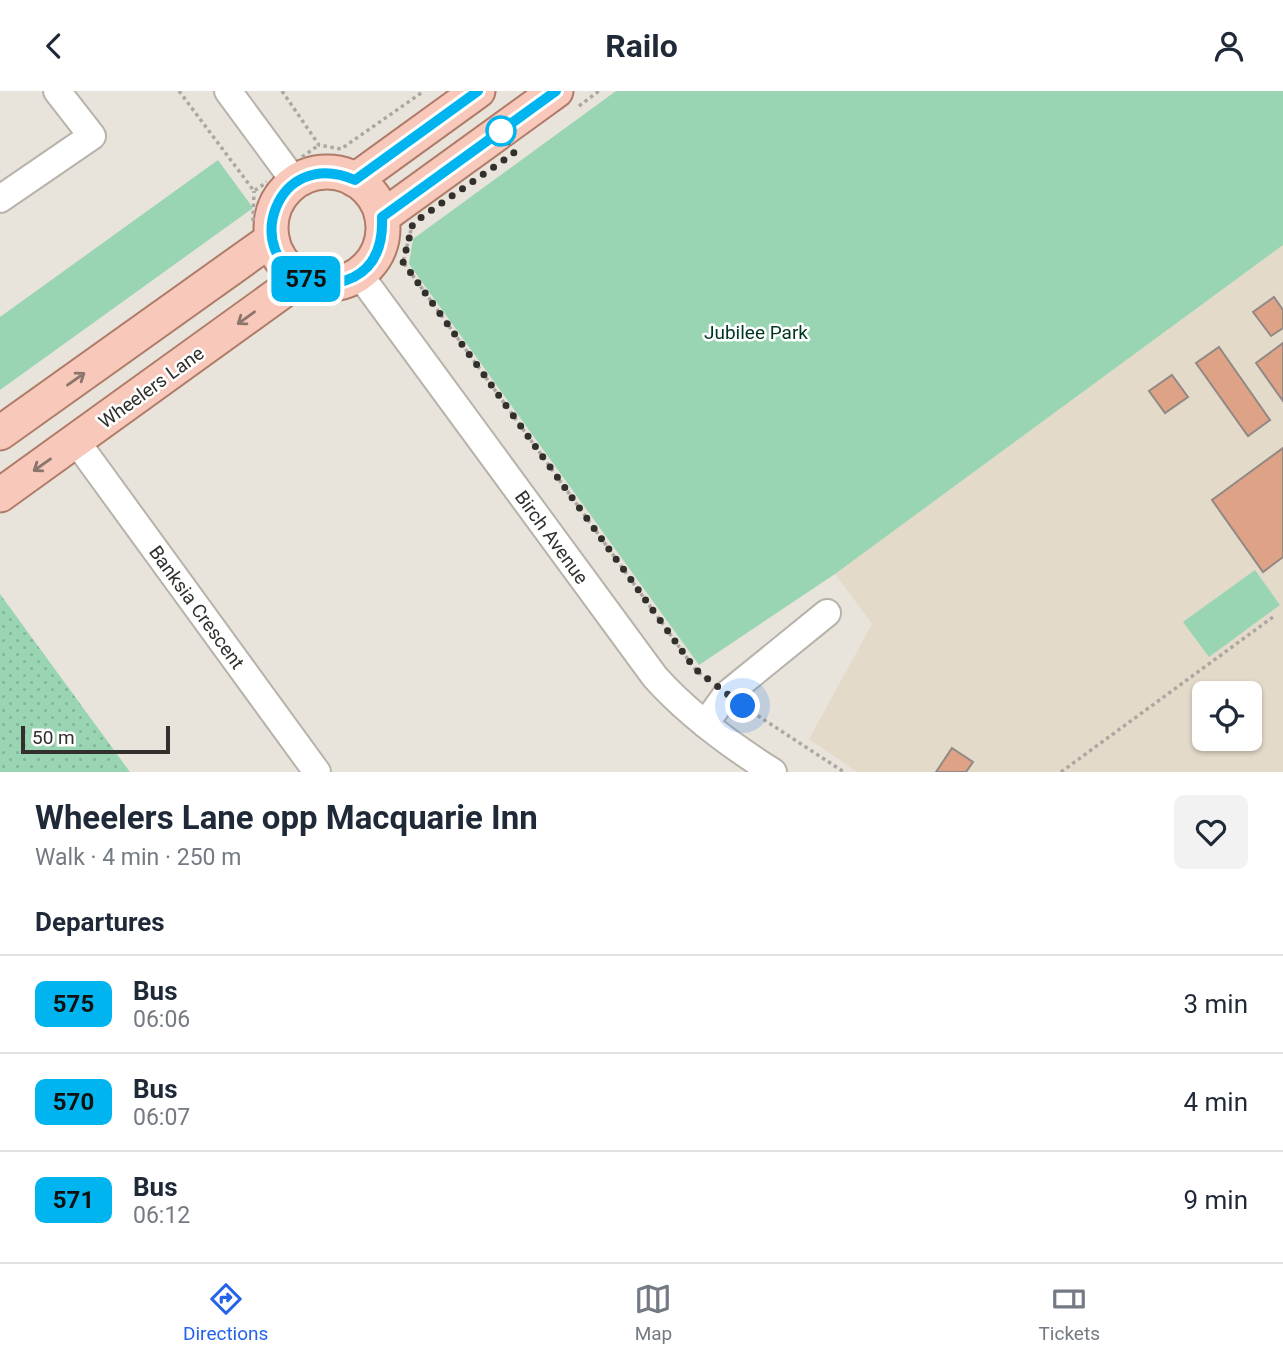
<!DOCTYPE html>
<html lang="en">
<head>
<meta charset="utf-8">
<style>
	:root { --surface:#fff; --page:#f2f2f3; --text:#1f2937; --muted:#747a83; --line:#e0e1e3; --accent:#2563eb }
	body { margin:0; font-family:Roboto,sans-serif; background:var(--page); color:var(--text); height:100vh; display:flex; flex-direction:column; font-size:26px; white-space:nowrap }
	* { box-sizing:border-box; margin:0 }
	p { font-size:23px; color:var(--muted) }
	.icon { flex:none; width:38px; height:38px; fill:none; stroke:currentColor; stroke-width:2; stroke-linecap:round; stroke-linejoin:round }
	.map { position:relative; height:681px; overflow:hidden }
	.details { display:flex; flex-direction:column; background:var(--surface); flex:1 }
	.details>* { flex:none }
	.badge { padding:0 14px; border-radius:10px; font-size:24px; line-height:46px }
	.tools { position:absolute; left:1192px; top:590px; display:grid; gap:14px }
	.tools a { display:grid; place-items:center; width:70px; height:70px; border-radius:10px; background:var(--surface); box-shadow:0 2px 5px #0004; font-size:35px }
	.scale { position:absolute; left:21px; bottom:18px; width:149px; box-sizing:border-box; padding-left:7px; border:4px solid #32302c; border-top:0; font-size:19px; line-height:24px; white-space:nowrap; color:#32302c; -webkit-text-stroke:5px #fff; paint-order:stroke }
	.you { position:absolute; width:35px; height:35px; margin:-18px; border:5px solid #fff; border-radius:50%; background:#1a73e8; box-shadow:0 0 0 10px #1a73e833 }
	.map>.badge { position:absolute; translate:-50% -50%; box-shadow:0 0 0 4px #fff }
	h2 { padding:0 35px; font-size:26px; line-height:63px }
	.round { display:grid; place-items:center; flex:none; width:74px; height:74px; border-radius:10px; background:var(--page) }
	.overview { display:flex; align-items:center; justify-content:space-between; height:119px; padding:0 35px }
	h1 { font-size:33px; font-weight:700; line-height:52px }
	ul { padding:0; list-style:none }
	li { display:flex; align-items:center; gap:21px; height:98px; padding:0 35px; border-top:2px solid var(--line) }
	li div { flex:1 }
	li b { display:block; font-size:26px }
	li em { font-style:normal }
	li .badge { min-width:77px; font-weight:700; text-align:center }
	header { display:flex; justify-content:space-between; align-items:center; height:91px; padding:0 35px; background:var(--surface); font-size:32px; font-weight:700 }
	.tabs { display:flex; justify-content:space-around; align-items:center; height:98px; border-top:2px solid var(--line); background:var(--surface); font-size:19px; color:var(--muted) }
	.tabs a { display:grid; justify-items:center; gap:4px }
	.tabs .current { color:var(--accent) }
	.map>svg:first-child { display:block }
	.built { fill:#e3daca; fill-rule:evenodd }
	.grass { fill:url(#grass-dots) }
	.park { fill:#99d5b3 }
	.building { fill:#dea287; stroke:#928884; stroke-width:2 }
	.lines { fill:none; stroke-linecap:round; stroke-linejoin:round }
	.minor-casing { stroke:#b7b3aa; stroke-width:30 }
	.major-casing { stroke:#b07c6a; stroke-width:37 }
	.path { stroke:#aca8a1; stroke-width:3.5; stroke-dasharray:3.5 3.5; stroke-linecap:butt }
	.minor { stroke:#fff; stroke-width:26 }
	.major { stroke:#f8c9ba; stroke-width:33 }
	.oneway { stroke:#8b756c }
	.line-casing { stroke:#fff; stroke-width:16 }
	.line { stroke:#00b5ef; stroke-width:10 }
	.walk { stroke:#32302c; stroke-width:7; stroke-dasharray:0 12.6 }
	.stop-dot { fill:#fff; stroke:#00b5ef; stroke-width:3.5 }
	.labels { text-anchor:middle; stroke-width:5; stroke-linejoin:round; paint-order:stroke }
	.park-label { font-size:19px; fill:#003620; stroke:#fff }
	.street-label { font-size:19px; fill:#32302c; stroke:#fff }
</style>
</head>
<body>
<header><svg class="icon" aria-label="back" viewBox="0 0 24 24"><path d="M15 5l-7 7 7 7"/></svg>Railo<svg class="icon" aria-label="person" viewBox="0 0 24 24"><circle cx="12" cy="8" r="4"/><path d="M4 21q1-7 8-7t8 7"/></svg></header>
<div class="map">
<svg width="1283" height="681" viewBox="0 0 1283 681">
	<defs>
		<pattern id="grass-dots" width="8" height="8" patternUnits="userSpaceOnUse" patternTransform="scale(1.75)"><rect width="8" height="8" fill="#99d5b3"/><path d="M2 2h.1M6 6h.1" fill="none" stroke="#84b79a" stroke-width="1.8" stroke-linecap="round"/></pattern>
	</defs>
	<rect width="100%" height="100%" fill="#e9e4db"/>
	<path class="built" d="M 1283,154 L 1283,681 L 857,681 L 809,648 L 872,533 L 835,483 ZM 1204,602 L 1250,602 L 1250,648 L 1204,648 Z"/>
	<polygon class="grass" points="0,503 130,681 0,681"/>
	<g class="park">
		<polygon points="616,0 1283,0 1283,154 835,483 699,574 409,173 413,148"/>
		<polygon points="218,69 253,117 0,299 0,226"/>
		<polygon points="1255,479 1280,514 1209,566 1183,531"/>
	</g>
	<g class="building">
		<polygon points="1274,206 1283,219 1283,237 1271,245 1253,221"/>
		<polygon points="1283,252 1283,310 1256,272"/>
		<polygon points="1219,256 1270,329 1248,345 1196,272"/>
		<polygon points="1172,284 1188,306 1165,322 1149,300"/>
		<polygon points="1283,357 1283,466 1263,481 1212,409"/>
		<polygon points="952,657 973,671 966,681 936,681"/>
	</g>
	<g class="lines">
		<g class="minor-casing">
			<g id="minor">
				<polyline points="228,0 295,91"/>
				<polyline points="0,108 92,45 57,0"/>
				<path d="M 359,183 L 655,586 C 689,624 730,654 773,681"/>
				<polyline points="76,350 317,681"/>
				<polyline points="705,633 726,604 827,522"/>
			</g>
		</g>
		<g class="major-casing">
			<g id="major">
				<circle cx="327" cy="137" r="56"/>
				<polyline points="355,89 478,0"/>
				<polyline points="382,126 556,0"/>
				<polyline points="0,342 272,148"/>
				<polyline points="0,404 301,187"/>
			</g>
		</g>
		<g class="path">
			<polyline points="179,0 254,100 267,91"/>
			<polyline points="282,0 319,54 341,58 424,0"/>
			<polyline points="579,15 599,0"/>
			<polyline points="302,66 319,54"/>
			<polyline points="253,130 254,100"/>
			<polyline points="411,139 403,171 695,578 709,590"/>
			<polyline points="746,617 844,681"/>
			<polyline points="1061,681 1273,526"/>
		</g>
		<use href="#minor" class="minor"/>
		<use href="#major" class="major"/>
	</g>
	<defs><path id="oneway-shaft" d="M-6 0H5M1.5-3L5.5 0L1.5 3" fill="none" stroke-width="1.6" stroke-linecap="round" stroke-linejoin="round" transform="scale(1.75)"/></defs>
	<g class="oneway">
		<use href="#oneway-shaft" transform="translate(246 227) rotate(144)"/>
		<use href="#oneway-shaft" transform="translate(76 288) rotate(-35)"/>
		<use href="#oneway-shaft" transform="translate(42 374) rotate(145)"/>
	</g>
	<g class="lines">
		<g class="line-casing">
			<path id="line" d="M 478,0 L 355,89 C 275,54 240,165 307,189 C 323,195 339,193 354,186 C 377,174 383,150 382,126 L 556,0"/>
		</g>
		<use href="#line" class="line"/>
		<polyline class="walk" points="501,40 514,62 413,132 403,171 695,578 743,615"/>
	</g>
	<circle class="stop-dot" cx="501" cy="40" r="14"/>
	<g class="labels">
		<g class="park-label">
			<text x="756" y="248">Jubilee Park</text>
		</g>
		<g class="street-label">
			<text transform="translate(151 296) rotate(-36)" y="7">Wheelers Lane</text>
			<text transform="translate(552 446) rotate(54)" y="7">Birch Avenue</text>
			<text transform="translate(197 516) rotate(54)" y="7">Banksia Crescent</text>
		</g>
	</g>
</svg>
<div class="tools">
<a><svg class="icon" aria-label="locate" viewBox="0 0 24 24"><circle cx="12" cy="12" r="6"/><path d="M12 2v4M12 18v4M2 12h4M18 12h4"/></svg></a>
</div>
<div class="scale">50 m</div>
<div class="you" style="left:743px;top:615px"></div>
<b class="badge" style="left:306px;top:188px;background:#00b5ef;color:#111">575</b>
</div>
<section class="details">
<div class="overview"><div><h1>Wheelers Lane opp Macquarie Inn</h1><p>Walk · 4 min · 250 m</p></div><a class="round"><svg class="icon" aria-label="heart" viewBox="0 0 24 24"><path d="M12 20l-8-8c-3-5 5-10 8-4 3-6 11-1 8 4z"/></svg></a></div>
<h2>Departures</h2>
<ul>
<li><span class="badge" style="background:#00b5ef;color:#111">575</span><div><b>Bus</b><p>06:06</p></div><em>3 min</em></li>
<li><span class="badge" style="background:#00b5ef;color:#111">570</span><div><b>Bus</b><p>06:07</p></div><em>4 min</em></li>
<li><span class="badge" style="background:#00b5ef;color:#111">571</span><div><b>Bus</b><p>06:12</p></div><em>9 min</em></li>
</ul>
</section>
<nav class="tabs">
<a class="current"><svg class="icon" aria-label="directions" viewBox="0 0 24 24"><path d="M12 3l9 9-9 9-9-9zM9 14v-3h6M13 9l2 2-2 2"/></svg>Directions</a>
<a><svg class="icon" aria-label="map" viewBox="0 0 24 24"><path d="M3 6l6-2 6 2 6-2v14l-6 2-6-2-6 2zM9 4v14M15 6v14"/></svg>Map</a>
<a><svg class="icon" aria-label="tickets" viewBox="0 0 24 24"><path d="M3 7h18v10H3zM15 7v10"/></svg>Tickets</a>
</nav>
</body>
</html>
